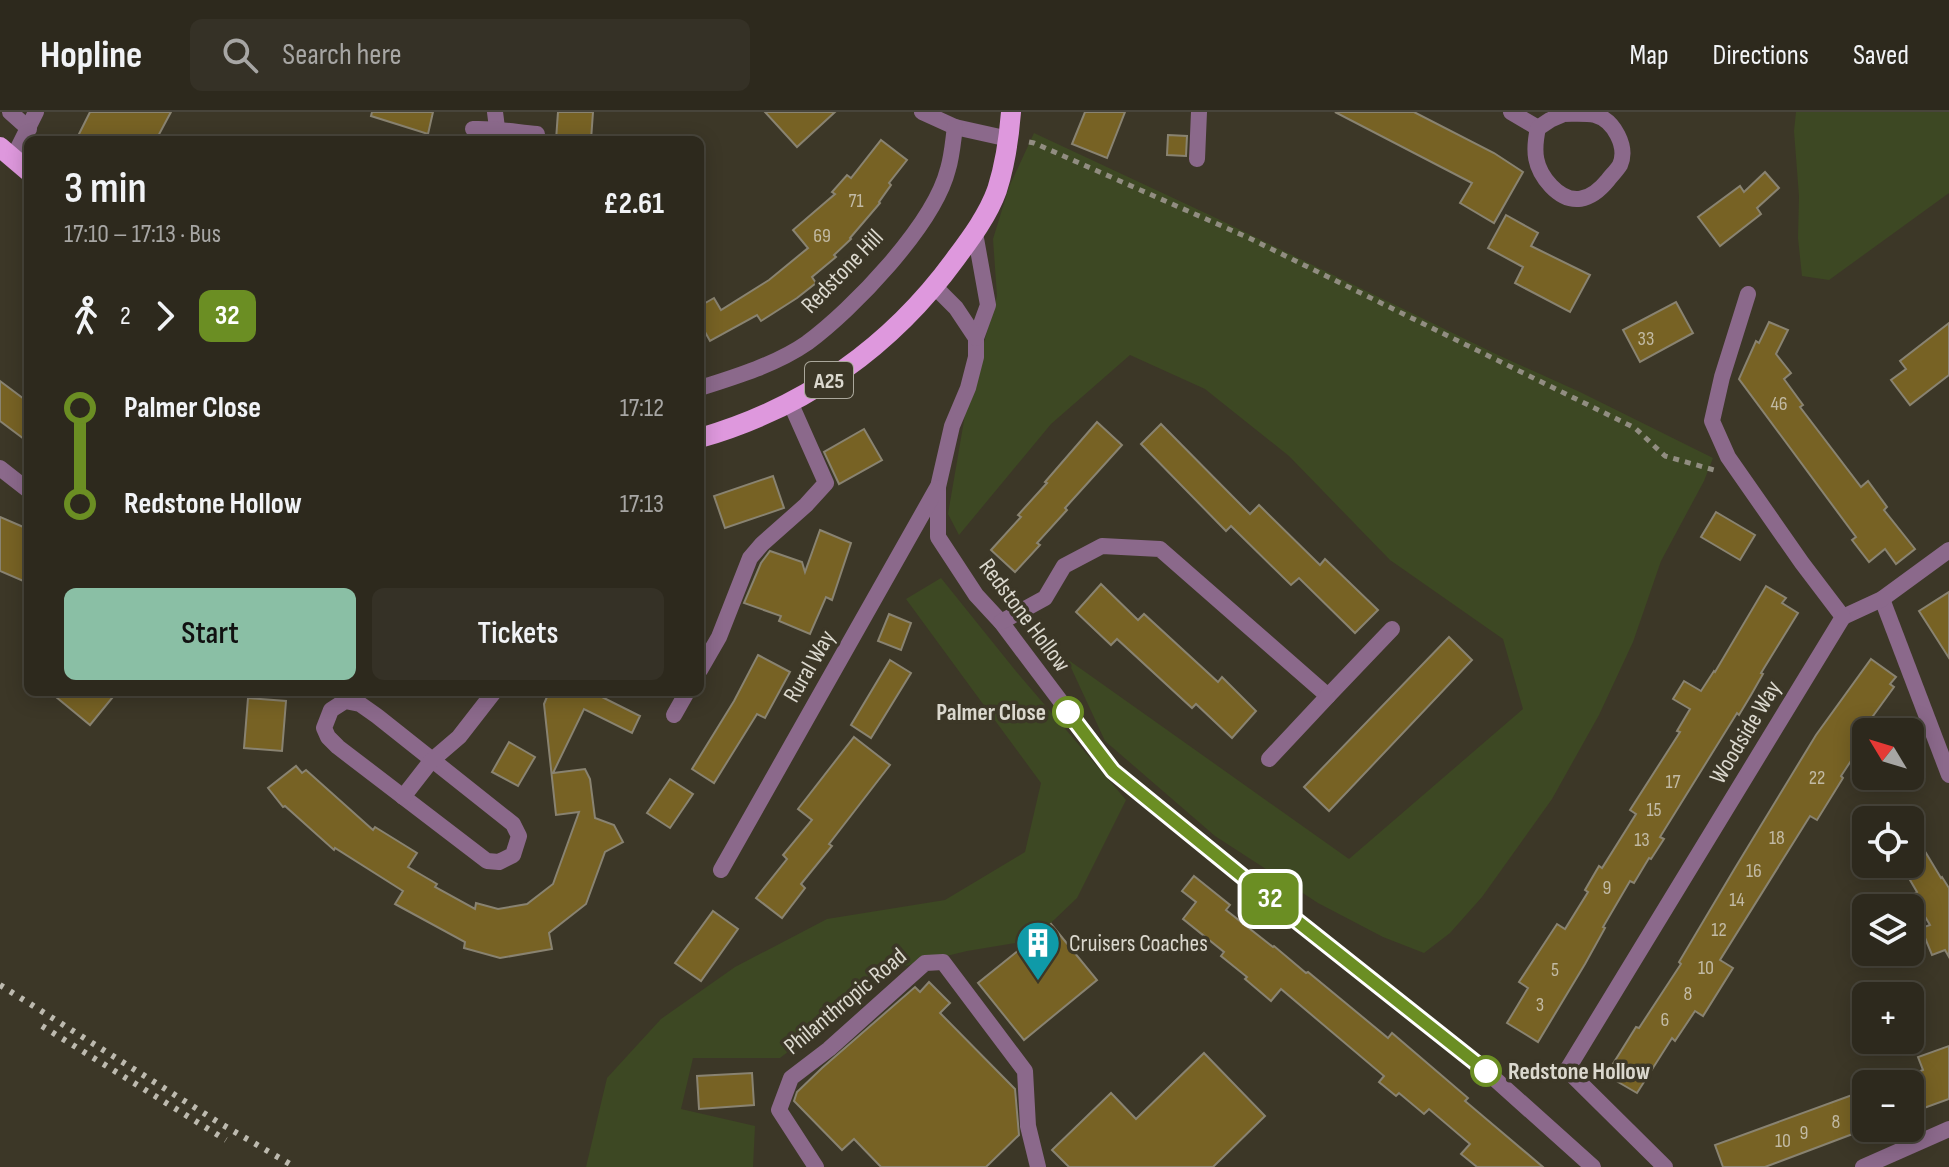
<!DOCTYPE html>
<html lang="en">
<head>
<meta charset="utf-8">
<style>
	:root { --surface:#2d291d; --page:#353126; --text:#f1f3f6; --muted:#a7a6a4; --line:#48453b; --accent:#8abfa5 }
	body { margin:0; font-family:"Sofia Sans Condensed",sans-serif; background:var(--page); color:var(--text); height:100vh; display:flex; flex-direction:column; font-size:30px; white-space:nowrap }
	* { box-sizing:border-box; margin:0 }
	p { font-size:26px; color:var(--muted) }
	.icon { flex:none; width:44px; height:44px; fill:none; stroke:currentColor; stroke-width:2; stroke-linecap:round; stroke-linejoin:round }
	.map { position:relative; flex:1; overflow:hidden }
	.side { position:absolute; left:24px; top:24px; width:680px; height:560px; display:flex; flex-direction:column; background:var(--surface); border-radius:12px; box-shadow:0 4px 20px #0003,0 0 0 2px var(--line) }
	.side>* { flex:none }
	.badge { padding:0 16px; border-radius:12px; font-size:28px; line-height:52px }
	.needle { width:52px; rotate:308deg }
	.controls { position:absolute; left:1852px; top:606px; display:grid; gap:16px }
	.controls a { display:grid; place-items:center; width:72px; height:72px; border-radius:12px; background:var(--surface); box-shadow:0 4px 20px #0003,0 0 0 2px var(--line); font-size:40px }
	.map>.badge { position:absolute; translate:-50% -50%; box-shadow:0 0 0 4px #fff }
	.legs { display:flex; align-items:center; gap:12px; height:88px; padding:0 40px; font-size:26px }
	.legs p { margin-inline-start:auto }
	.headline { display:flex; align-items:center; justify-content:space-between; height:136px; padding:0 40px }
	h1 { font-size:44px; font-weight:600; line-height:60px }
	.action { display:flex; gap:16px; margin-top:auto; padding:16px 40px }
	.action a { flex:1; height:92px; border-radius:12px; background:var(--accent); color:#111; font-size:32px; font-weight:600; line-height:92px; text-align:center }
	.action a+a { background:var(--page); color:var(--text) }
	ul { padding:0 40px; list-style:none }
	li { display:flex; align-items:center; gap:28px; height:96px; font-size:30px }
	li i { display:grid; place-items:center; width:12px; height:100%; margin:0 10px; background:currentColor }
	li i::after { content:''; width:20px; height:20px; margin:-10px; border:6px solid; border-radius:50%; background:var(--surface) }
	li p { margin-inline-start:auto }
	li:first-child i { background:linear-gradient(#0000 50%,currentColor 0) }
	li:last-child i { background:linear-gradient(currentColor 50%,#0000 0) }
	header { display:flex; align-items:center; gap:48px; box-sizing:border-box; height:112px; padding:0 40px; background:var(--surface); border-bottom:2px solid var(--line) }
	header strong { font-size:38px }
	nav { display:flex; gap:44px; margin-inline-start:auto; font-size:28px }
	.search { width:560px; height:72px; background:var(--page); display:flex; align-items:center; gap:20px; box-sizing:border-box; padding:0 28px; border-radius:12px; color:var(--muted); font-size:30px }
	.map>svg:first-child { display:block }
	.green { fill:#3d4823 }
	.building { fill:#776224; stroke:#898371; stroke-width:2 }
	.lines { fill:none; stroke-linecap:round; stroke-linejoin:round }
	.path { stroke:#918d81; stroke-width:5; stroke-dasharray:6 6; stroke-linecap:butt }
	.lane { stroke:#8b698b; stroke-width:16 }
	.street { stroke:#8b698b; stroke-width:16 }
	.primary { stroke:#de98dd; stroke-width:20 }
	.rail { stroke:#bdbaaf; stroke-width:6; stroke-dasharray:4 8; stroke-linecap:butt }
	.line-1-casing { stroke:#fff; stroke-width:18 }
	.line-1 { stroke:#6b8e23; stroke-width:12 }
	.stop-1-dot { fill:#fff; stroke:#6b8e23; stroke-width:4 }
	.labels { text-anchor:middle; stroke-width:7; stroke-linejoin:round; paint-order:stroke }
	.number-label { font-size:20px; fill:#c2baa4 }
	.shield { fill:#3c3727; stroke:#aba89c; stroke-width:2 }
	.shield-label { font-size:22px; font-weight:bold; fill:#dbd8ce }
	.street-label { font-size:24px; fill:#dbd8ce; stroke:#3c3727 }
	.stop-label { font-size:24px; font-weight:bold; fill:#dbd8ce; stroke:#3c3727; text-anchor:end }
	.poi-label { font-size:24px; fill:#dbd8ce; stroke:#3c3727; text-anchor:start }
</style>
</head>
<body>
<header>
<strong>Hopline</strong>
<div class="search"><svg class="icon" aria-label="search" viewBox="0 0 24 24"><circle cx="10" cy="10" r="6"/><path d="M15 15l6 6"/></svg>Search here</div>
<nav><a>Map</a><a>Directions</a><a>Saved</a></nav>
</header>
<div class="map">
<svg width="1949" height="1055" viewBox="0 0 1949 1055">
	<rect width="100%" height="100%" fill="#3c3727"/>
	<g class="green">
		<polygon points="1796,0 1949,0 1949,81 1829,168 1802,164 1798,126 1799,84 1794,19"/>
		<polygon points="1034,21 1216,106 1498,243 1580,280 1713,346 1704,369 1661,449 1633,530 1599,603 1552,687 1482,785 1450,821 1424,841 1383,825 1318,791 1215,724 1105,629 1067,547 1349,747 1523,597 1503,527 1390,448 1289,344 1205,277 1130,243 1051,312 959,423 948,402 967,291 997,184 993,127 1009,75"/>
		<polygon points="941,466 1015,558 1126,688 1077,786 1033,828 967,839 897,856 780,946 693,946 681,997 755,1014 753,1055 586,1055 607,966 661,907 735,855 827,807 945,788 1025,740 1041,671 906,487"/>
	</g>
	<g class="building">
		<polygon points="90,0 171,0 156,28 76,28"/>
		<polygon points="372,0 433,0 428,22 371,4"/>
		<polygon points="558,0 593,0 591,28 556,28"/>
		<polygon points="765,0 835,0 797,35"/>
		<polygon points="1085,0 1125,0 1107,46 1072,32"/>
		<polygon points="1335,0 1414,0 1494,41 1523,60 1494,111 1460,91 1472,71"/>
		<polygon points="1168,23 1187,24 1186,44 1167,43"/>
		<polygon points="881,28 907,48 889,71 891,73 879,90 880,91 850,126 851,127 834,143 836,145 812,165 816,171 797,186 761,209 757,203 710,229 700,211 700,194 714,186 721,198 769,168 808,136 793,118 835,82 832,80 847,63 851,66"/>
		<polygon points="1765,60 1779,76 1757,96 1761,102 1720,134 1698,105 1740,74 1744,80"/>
		<polygon points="1506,103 1538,121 1531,134 1590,163 1570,200 1515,171 1523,155 1488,136"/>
		<polygon points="1676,190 1693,221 1640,250 1623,218"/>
		<polygon points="1769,210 1788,218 1776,242 1791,261 1784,267 1803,293 1800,295 1861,375 1868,369 1887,395 1884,398 1915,437 1896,452 1885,437 1869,450 1852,428 1856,425 1739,267 1756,229 1759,231"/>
		<polygon points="1949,211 1949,263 1910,293 1891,268 1906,257 1900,249"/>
		<polygon points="0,269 28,290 28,330 0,309"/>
		<polygon points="1097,310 1122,333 1065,396 1067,398 1037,431 1040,433 1015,460 991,438 1021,405 1018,403 1047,371 1045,370"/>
		<polygon points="1161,312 1250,402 1259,393 1320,453 1325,447 1378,498 1355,521 1299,466 1291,473 1231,414 1226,419 1141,332"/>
		<polygon points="864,317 882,348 839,372 824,340"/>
		<polygon points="773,364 784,396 725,416 714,384"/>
		<polygon points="1716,400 1755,423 1740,448 1701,425"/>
		<polygon points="0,405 28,417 28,471 0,459"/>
		<polygon points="820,418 851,431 832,488 826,485 810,522 779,509 781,504 744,491 761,451 770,439 802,450 805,460"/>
		<polygon points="1101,472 1138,508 1144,502 1218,570 1222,565 1256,599 1232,626 1196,592 1192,596 1117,527 1111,533 1076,500"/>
		<polygon points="1766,474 1786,486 1782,491 1798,501 1761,561 1763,562 1751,583 1739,603 1737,601 1660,725 1664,727 1651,747 1649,746 1634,771 1630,769 1603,815 1605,816 1585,852 1538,930 1507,911 1528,876 1519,870 1557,812 1565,817 1588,780 1585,778 1599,754 1602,756 1636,702 1630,698 1680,620 1677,619 1690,597 1673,587 1684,569 1701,579 1714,559 1715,560"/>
		<polygon points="1949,480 1949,546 1919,499"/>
		<polygon points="889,502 911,511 901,538 878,529"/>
		<polygon points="1449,525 1472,548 1329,699 1304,675"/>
		<polygon points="758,543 790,560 765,606 757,602 714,671 692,657 734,589"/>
		<polygon points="1871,547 1896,565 1890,572 1894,575 1860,622 1866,626 1841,664 1843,666 1817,708 1810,704 1720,848 1733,856 1703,904 1695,899 1675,929 1672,926 1637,981 1606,963 1636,915 1639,916 1681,852 1679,850 1735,756 1816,623"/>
		<polygon points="890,548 911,561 871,626 851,613"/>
		<polygon points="50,580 117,580 90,613"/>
		<polygon points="549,580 592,580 640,604 632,621 584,597 553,661 585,657 590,667 595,706 614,713 623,730 605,740 586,792 549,821 552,837 500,846 464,836 465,830 395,792 403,779 335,736 334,738 285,694 283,695 268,676 296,654 302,661 306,658 373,718 375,715 417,741 408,755 437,772 435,775 475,797 476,791 498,797 527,792 553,772 579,700 556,703 544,592"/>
		<polygon points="248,586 286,589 282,639 244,636"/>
		<polygon points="854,625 890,653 829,732 832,734 801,772 805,776 782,806 756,786 787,747 783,743 812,708 798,697"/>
		<polygon points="509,630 535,645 518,674 492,660"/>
		<polygon points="670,667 693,682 670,716 647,701"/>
		<polygon points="1926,741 1941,766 1942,765 1949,776 1949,845 1945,838 1932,843 1921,816 1930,813 1912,783 1917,780 1903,756"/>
		<polygon points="1194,764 1230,793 1226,798 1273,835 1274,834 1306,861 1308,860 1388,926 1392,921 1468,986 1465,989 1543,1055 1477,1055 1461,1042 1470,1032 1429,997 1424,1002 1399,981 1396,984 1379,970 1384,964 1281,877 1271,889 1245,867 1247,865 1221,844 1224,840 1183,807 1196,790 1182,779"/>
		<polygon points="713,799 738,817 701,869 675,851"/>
		<polygon points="1051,812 1097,868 1024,928 978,871"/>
		<polygon points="929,870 950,891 940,901 1015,977 1019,1023 986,1055 881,1055 854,1027 842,1038 794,989 797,980 822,956 915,875 920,880"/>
		<polygon points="1949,934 1949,987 1910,1001 1910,963 1923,958 1918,945"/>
		<polygon points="1204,941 1265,1004 1213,1055 1069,1055 1052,1038 1111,981 1136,1007"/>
		<polygon points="752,961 754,993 699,997 697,964"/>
		<polygon points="1866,978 1866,1017 1765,1055 1723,1055 1715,1033"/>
	</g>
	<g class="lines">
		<polyline class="path" points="1029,30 1034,31 1249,126 1635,316 1665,344 1714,358"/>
		<g class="lane">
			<polyline points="10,0 29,17"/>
			<polyline points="1197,47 1199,0"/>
			<polyline points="700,558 719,525 750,446 762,432 806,393 826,371 790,290"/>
			<polyline points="674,603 687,580"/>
			<polyline points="816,1055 779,998 791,966 829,937 925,851 943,850 1025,959 1028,1014 1038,1055"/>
		</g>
		<g class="street">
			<polyline points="495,0 497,16"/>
			<polyline points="922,0 955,15 1009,27"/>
			<polyline points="1511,0 1538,16"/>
			<path d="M 1564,2 C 1574,2 1585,1 1595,3 C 1614,8 1628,35 1620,53 C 1617,58 1611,64 1608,68 C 1591,89 1571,95 1551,74 C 1534,56 1533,39 1538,16 L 1550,8 Z"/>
			<path d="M 473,17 C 495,16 515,20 537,22"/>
			<polyline points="13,46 36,0"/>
			<polyline points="975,121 988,193 976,226 976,245 968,276 952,314 938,375 938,425 976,483 1001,510 1113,659 1297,809 1486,959 1593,1055"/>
			<polyline points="935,175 956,196 976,226"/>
			<path d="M 700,276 C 735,265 777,252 807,231 C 853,197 934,113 948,57 C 952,44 953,29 955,15"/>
			<polyline points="0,356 28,378"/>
			<polyline points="1882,487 1949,663"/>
			<polyline points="1843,505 1882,487 1949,438"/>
			<polyline points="1001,510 1045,486 1064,454 1102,434 1160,437 1328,584 1392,517"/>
			<polygon points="345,589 360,592 377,604 513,712 519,724 513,743 499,750 487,749 338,635 328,625 324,616 331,598"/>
			<polyline points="1269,647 1328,584"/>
			<polyline points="403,685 431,649 459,625 494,580"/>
			<polyline points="721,758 937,376"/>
			<polyline points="1665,1055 1567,958 1843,505 1802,451 1728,345 1712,309 1722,265 1748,182"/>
			<polyline points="1863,1055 1949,1017"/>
		</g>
		<g class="primary">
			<polyline points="0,35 28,59"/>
			<path d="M 700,326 C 805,296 892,234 956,146 C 971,126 988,103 997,78 C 1005,53 1009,26 1011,0"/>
		</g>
		<g class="rail">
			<polyline points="0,873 218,1010 295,1055"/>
			<polyline points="42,914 226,1028"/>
		</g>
	</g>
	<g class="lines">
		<g class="line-1-casing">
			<polyline id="line-1" points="1068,600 1113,659 1297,809 1486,959"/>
		</g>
		<use href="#line-1" class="line-1"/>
	</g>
	<defs>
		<g id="building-pin" transform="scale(2.3)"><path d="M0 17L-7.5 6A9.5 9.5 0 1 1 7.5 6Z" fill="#0f9aa8" stroke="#3c3727"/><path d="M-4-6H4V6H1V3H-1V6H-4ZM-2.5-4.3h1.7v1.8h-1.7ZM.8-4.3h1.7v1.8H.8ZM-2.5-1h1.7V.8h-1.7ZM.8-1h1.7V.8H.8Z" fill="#fff"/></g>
	</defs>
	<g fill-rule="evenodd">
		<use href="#building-pin" x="1038" y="831"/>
	</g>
	<g class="stop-1-dot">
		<circle cx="1068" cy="600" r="14"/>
		<circle cx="1486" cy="959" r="14"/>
	</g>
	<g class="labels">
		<g class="number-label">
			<text x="856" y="95">71</text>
			<text x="822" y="130">69</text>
			<text x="1646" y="233">33</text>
			<text x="1779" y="298">46</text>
			<text x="1817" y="672">22</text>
			<text x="1673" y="676">17</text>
			<text x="1654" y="704">15</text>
			<text x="1777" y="732">18</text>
			<text x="1642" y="734">13</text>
			<text x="1754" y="765">16</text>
			<text x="1607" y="782">9</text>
			<text x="1737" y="794">14</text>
			<text x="1719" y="824">12</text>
			<text x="1706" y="862">10</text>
			<text x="1555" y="864">5</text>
			<text x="1688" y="888">8</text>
			<text x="1540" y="899">3</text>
			<text x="1665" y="914">6</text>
			<text x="1836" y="1016">8</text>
			<text x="1804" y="1027">9</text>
			<text x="1783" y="1035">10</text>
		</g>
		<rect class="shield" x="805" y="250" width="48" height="36" rx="6"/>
		<g class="shield-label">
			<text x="829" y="276">A25</text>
		</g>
		<g class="street-label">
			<text transform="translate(842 159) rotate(-46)" y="8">Redstone Hill</text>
			<text transform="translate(1025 503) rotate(53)" y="8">Redstone Hollow</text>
			<text transform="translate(809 554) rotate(-60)" y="8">Rural Way</text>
			<text transform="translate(1745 620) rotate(-59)" y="8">Woodside Way</text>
			<text transform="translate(845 889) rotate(-40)" y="8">Philanthropic Road</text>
		</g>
		<g class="stop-label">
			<text x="1046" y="608">Palmer Close</text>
			<text x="1508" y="967" text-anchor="start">Redstone Hollow</text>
		</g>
		<g class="poi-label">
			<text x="1069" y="839">Cruisers Coaches</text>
		</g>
	</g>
</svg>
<div class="controls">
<a><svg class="needle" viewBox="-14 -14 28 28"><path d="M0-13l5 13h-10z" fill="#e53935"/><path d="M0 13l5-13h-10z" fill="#a7a6a4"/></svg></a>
<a><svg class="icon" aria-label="locate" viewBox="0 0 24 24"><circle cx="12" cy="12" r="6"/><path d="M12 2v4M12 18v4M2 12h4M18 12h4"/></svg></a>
<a><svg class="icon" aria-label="layers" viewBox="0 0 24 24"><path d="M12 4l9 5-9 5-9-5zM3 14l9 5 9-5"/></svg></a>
<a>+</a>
<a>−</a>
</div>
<b class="badge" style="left:1270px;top:787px;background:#6b8e23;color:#fff">32</b>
<section class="side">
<div class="headline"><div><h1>3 min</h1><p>17:10 – 17:13 · Bus</p></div><b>£2.61</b></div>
<div class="legs"><svg class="icon" aria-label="walk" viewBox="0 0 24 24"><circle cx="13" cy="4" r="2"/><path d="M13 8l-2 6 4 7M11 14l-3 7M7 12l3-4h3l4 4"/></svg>2<svg class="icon" aria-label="forward" viewBox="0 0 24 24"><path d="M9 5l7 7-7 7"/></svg><b class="badge" style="background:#6b8e23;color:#fff">32</b></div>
<ul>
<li><i style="color:#6b8e23"></i><b>Palmer Close</b><p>17:12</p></li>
<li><i style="color:#6b8e23"></i><b>Redstone Hollow</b><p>17:13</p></li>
</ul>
<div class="action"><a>Start</a><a>Tickets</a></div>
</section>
</div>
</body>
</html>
